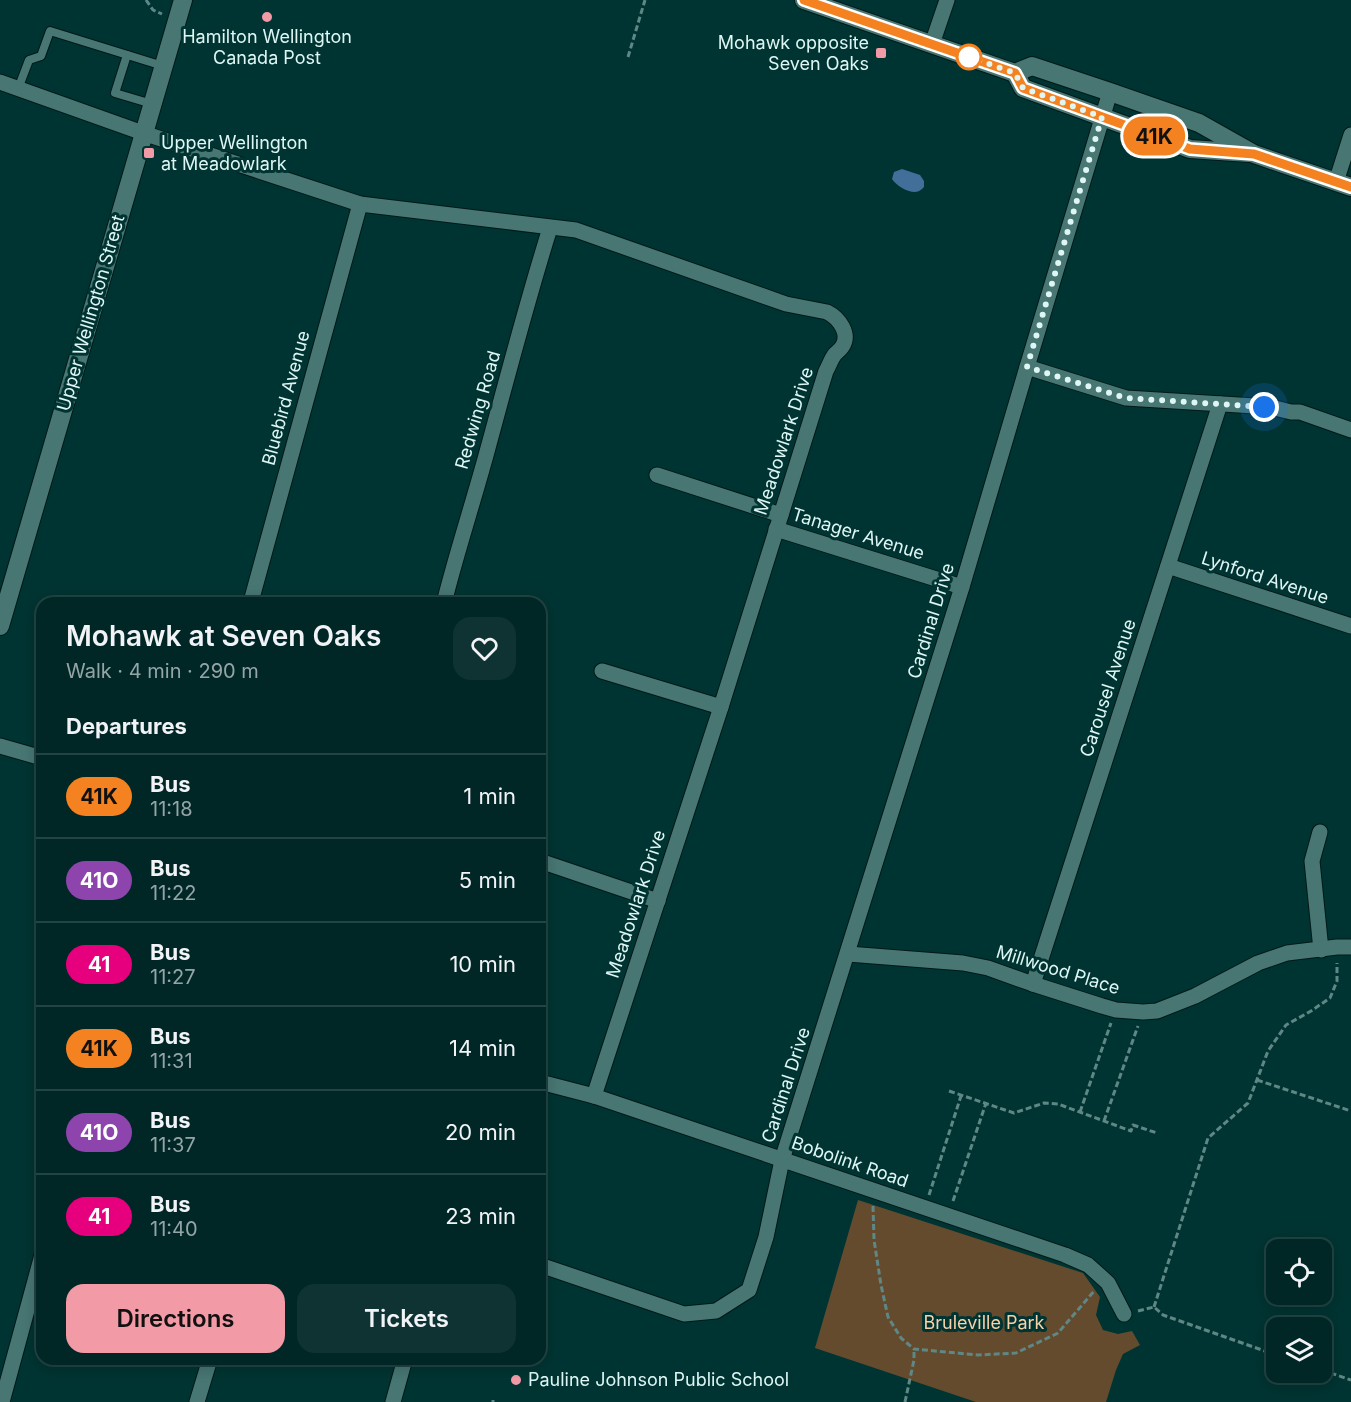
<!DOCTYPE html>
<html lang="en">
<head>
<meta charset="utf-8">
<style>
	:root { --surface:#002726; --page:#0e3332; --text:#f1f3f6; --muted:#95a5a7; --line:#224443; --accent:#f39aa7 }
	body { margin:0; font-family:Inter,sans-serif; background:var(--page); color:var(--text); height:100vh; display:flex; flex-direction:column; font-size:22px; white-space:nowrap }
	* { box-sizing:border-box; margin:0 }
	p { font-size:20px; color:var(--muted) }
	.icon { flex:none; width:33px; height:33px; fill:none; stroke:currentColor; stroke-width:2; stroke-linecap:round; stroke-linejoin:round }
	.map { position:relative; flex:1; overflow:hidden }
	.panel { position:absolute; left:36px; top:597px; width:510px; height:768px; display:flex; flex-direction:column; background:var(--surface); border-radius:18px; box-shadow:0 3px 15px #0003,0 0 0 2px var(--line) }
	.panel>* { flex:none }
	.badge { padding:0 12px; border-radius:20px; font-size:21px; line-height:39px }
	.controls { position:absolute; left:1266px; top:1239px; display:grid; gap:12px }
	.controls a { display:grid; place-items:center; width:66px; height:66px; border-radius:12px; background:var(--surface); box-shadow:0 3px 15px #0003,0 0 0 2px var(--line); font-size:30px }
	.you { position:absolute; width:30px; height:30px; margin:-15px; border:4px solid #fff; border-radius:50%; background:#1a73e8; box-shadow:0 0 0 9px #1a73e833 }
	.map>.badge { position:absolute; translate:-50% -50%; box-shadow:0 0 0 3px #fff }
	h2 { padding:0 30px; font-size:22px; line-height:54px }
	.round { display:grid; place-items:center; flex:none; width:63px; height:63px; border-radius:18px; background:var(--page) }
	.summary { display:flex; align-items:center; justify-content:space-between; height:102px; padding:0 30px }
	h1 { font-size:28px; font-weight:600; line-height:45px }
	.cta { display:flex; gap:12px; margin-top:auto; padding:12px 30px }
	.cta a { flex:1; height:69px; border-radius:18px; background:var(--accent); color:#111; font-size:24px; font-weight:600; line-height:69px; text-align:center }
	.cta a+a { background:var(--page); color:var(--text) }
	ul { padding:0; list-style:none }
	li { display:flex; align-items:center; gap:18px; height:84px; padding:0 30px; border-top:2px solid var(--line) }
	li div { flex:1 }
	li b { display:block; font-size:22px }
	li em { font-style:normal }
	li .badge { min-width:66px; font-weight:700; text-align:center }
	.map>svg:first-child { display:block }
	.green { fill:#644b2d }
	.water { fill:#426e9a }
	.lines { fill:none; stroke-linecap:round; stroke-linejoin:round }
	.lane-casing { stroke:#021918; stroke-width:10 }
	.street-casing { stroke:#021918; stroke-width:17 }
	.secondary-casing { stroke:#021918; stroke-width:20 }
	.path { stroke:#5f8785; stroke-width:3; stroke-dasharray:6 3; stroke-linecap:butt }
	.lane { stroke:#477673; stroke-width:8 }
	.street { stroke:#477673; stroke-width:15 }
	.secondary { stroke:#477673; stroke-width:18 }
	.line-casing { stroke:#fff; stroke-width:14 }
	.line { stroke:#f58220; stroke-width:9 }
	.walk { stroke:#def6f4; stroke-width:6; stroke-dasharray:0 10.8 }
	.poi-dot { fill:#f39aa7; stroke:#003432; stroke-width:2 }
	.stop-dot { fill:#fff; stroke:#f58220; stroke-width:3 }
	.labels { text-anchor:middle; stroke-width:6; stroke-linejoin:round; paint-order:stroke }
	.poi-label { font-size:18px; fill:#def6f4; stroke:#003432; text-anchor:start }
	.street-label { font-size:18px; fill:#def6f4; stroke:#003432 }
	.park-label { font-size:18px; fill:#f7d1a7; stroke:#003432 }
</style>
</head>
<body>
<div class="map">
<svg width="1351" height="1402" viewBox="0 0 1351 1402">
	<rect width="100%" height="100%" fill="#003432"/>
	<polygon class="green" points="858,1200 1083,1273 1100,1297 1096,1315 1103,1330 1118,1334 1132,1331 1140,1345 1123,1354 1116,1370 1106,1402 976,1402 815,1348"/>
	<path class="water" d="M 902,169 L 920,175 L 924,181 L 924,187 C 922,189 919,192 915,192 C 906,192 896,185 892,179 L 894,172 Z"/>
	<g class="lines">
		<g class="lane-casing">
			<g id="lane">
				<polyline points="127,55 115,93 152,104"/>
				<polyline points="18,89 29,60 41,56 50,31 163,66"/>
			</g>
		</g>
		<g class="street-casing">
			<g id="street">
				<polyline points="932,44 947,0"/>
				<path d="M 0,82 L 143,133 L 360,204 L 576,230 L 786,304 L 827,312 C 839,318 851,334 842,347 C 840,350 837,352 835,354 C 831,359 829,366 826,371 L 721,707 L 594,1096"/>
				<polyline points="1336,182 1351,135"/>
				<polyline points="1027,367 1126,398 1271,407 1291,412 1300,412 1351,430"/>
				<polyline points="657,475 781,515"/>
				<polyline points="776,529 962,587"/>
				<polyline points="1168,566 1351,626"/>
				<polyline points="252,603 252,598 360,204"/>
				<path d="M 444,603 C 457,551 474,500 488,448 C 508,375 527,301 550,228"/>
				<polyline points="602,671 721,707"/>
				<polyline points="0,746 42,758"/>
				<polyline points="1320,832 1312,861 1321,950"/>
				<polyline points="540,861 658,901"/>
				<polyline points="848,954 963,963 988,968 1033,984 1102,1006 1116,1010 1143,1012 1157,1011 1195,996 1258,963 1287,953 1337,947 1351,947"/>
				<polyline points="1033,984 1220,404"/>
				<polyline points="540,1082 594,1096 1065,1255 1088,1265 1108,1283 1124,1314"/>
				<polyline points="540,1265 684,1314 716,1311 749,1290 766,1237 782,1160 962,587 1027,367 1110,92"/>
				<polyline points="2,1402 42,1255"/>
				<polyline points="197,1402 210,1359"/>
				<polyline points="393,1402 405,1359"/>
			</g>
		</g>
		<g class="secondary-casing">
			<g id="secondary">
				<polyline points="804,0 1015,73 1032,66 1110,92 1199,123 1254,154 1351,187"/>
				<polyline points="1015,73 1023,88 1190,149 1249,153"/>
				<polyline points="0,626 183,0"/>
			</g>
		</g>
		<g class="path">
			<polyline points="146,0 153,10 162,14"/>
			<polyline points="628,57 645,0"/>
			<polyline points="1257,1080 1351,1111"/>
			<polyline points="949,1091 1014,1113 1044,1103 1058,1104 1131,1131 1133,1125 1157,1133"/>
			<polyline points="1080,1112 1111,1023"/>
			<polyline points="1104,1121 1138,1026"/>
			<polyline points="929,1195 961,1096"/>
			<polyline points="953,1201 986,1103"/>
			<polyline points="873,1206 874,1240 881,1285 888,1317 901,1338 914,1349 978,1355 1016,1353 1058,1333 1095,1290"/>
			<polyline points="1154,1307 1208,1138 1248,1103 1268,1051 1286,1025 1311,1011 1330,998 1337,981 1337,963"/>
			<polyline points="1138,1311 1154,1307 1163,1315 1276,1355"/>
			<polyline points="1322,1370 1351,1380"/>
			<polyline points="493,1402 493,1400"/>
			<polyline points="905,1402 914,1360 914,1349"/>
		</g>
		<use href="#lane" class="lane"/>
		<use href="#street" class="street"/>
		<use href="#secondary" class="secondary"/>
	</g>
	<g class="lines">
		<g class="line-casing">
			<polyline id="line" points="804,0 1015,73 1023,88 1190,149 1254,154 1351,187"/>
		</g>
		<use href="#line" class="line"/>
		<polyline class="walk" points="969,57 1015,73 1023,88 1102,117 1027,367 1126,398 1264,407"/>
	</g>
	<g class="poi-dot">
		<circle cx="267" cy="17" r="6"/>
		<rect x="875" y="47" width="12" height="12" rx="3"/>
		<rect x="143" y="147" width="12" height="12" rx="3"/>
		<circle cx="516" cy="1380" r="6"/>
	</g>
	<circle class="stop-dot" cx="969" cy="57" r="12"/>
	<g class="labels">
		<g class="poi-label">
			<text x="267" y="43" text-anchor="middle">Hamilton Wellington<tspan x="267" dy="21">Canada Post</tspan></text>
			<text x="869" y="49" text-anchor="end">Mohawk opposite<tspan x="869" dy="21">Seven Oaks</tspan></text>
			<text x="161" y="149">Upper Wellington<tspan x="161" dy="21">at Meadowlark</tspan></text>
			<text x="528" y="1386">Pauline Johnson Public School</text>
		</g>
		<g class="street-label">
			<text transform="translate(91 313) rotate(-74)" y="6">Upper Wellington Street</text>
			<text transform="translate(286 398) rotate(-75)" y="6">Bluebird Avenue</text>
			<text transform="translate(478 410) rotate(-74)" y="6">Redwing Road</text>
			<text transform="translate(784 441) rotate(-72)" y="6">Meadowlark Drive</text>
			<text transform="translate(858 534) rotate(17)" y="6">Tanager Avenue</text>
			<text transform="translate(1265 578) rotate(18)" y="6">Lynford Avenue</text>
			<text transform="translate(931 621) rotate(-73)" y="6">Cardinal Drive</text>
			<text transform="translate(1108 688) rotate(-72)" y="6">Carousel Avenue</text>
			<text transform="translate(636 904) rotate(-72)" y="6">Meadowlark Drive</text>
			<text transform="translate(1058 970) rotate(17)" y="6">Millwood Place</text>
			<text transform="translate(786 1085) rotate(-72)" y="6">Cardinal Drive</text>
			<text transform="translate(850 1162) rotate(19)" y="6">Bobolink Road</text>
		</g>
		<g class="park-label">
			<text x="984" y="1329">Bruleville Park</text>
		</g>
	</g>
</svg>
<div class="controls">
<a><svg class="icon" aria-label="locate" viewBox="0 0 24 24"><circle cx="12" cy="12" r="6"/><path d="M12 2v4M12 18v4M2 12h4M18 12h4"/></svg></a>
<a><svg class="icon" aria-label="layers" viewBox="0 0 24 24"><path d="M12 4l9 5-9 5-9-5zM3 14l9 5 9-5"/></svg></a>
</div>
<div class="you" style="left:1264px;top:407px"></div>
<b class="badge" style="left:1154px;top:136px;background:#f58220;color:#111">41K</b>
<section class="panel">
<div class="summary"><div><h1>Mohawk at Seven Oaks</h1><p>Walk · 4 min · 290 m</p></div><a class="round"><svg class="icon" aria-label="heart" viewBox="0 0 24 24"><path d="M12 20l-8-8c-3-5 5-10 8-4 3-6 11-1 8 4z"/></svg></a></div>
<h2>Departures</h2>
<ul>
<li><span class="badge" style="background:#f58220;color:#111">41K</span><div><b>Bus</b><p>11:18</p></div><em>1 min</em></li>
<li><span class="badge" style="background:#8e44ad;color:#fff">41O</span><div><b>Bus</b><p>11:22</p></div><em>5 min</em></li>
<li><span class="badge" style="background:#e6007e;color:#fff">41</span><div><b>Bus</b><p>11:27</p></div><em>10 min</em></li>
<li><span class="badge" style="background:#f58220;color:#111">41K</span><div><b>Bus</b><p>11:31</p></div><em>14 min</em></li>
<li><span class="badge" style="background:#8e44ad;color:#fff">41O</span><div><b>Bus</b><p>11:37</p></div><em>20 min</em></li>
<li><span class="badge" style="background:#e6007e;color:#fff">41</span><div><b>Bus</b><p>11:40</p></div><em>23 min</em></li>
</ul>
<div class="cta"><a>Directions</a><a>Tickets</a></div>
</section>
</div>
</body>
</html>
